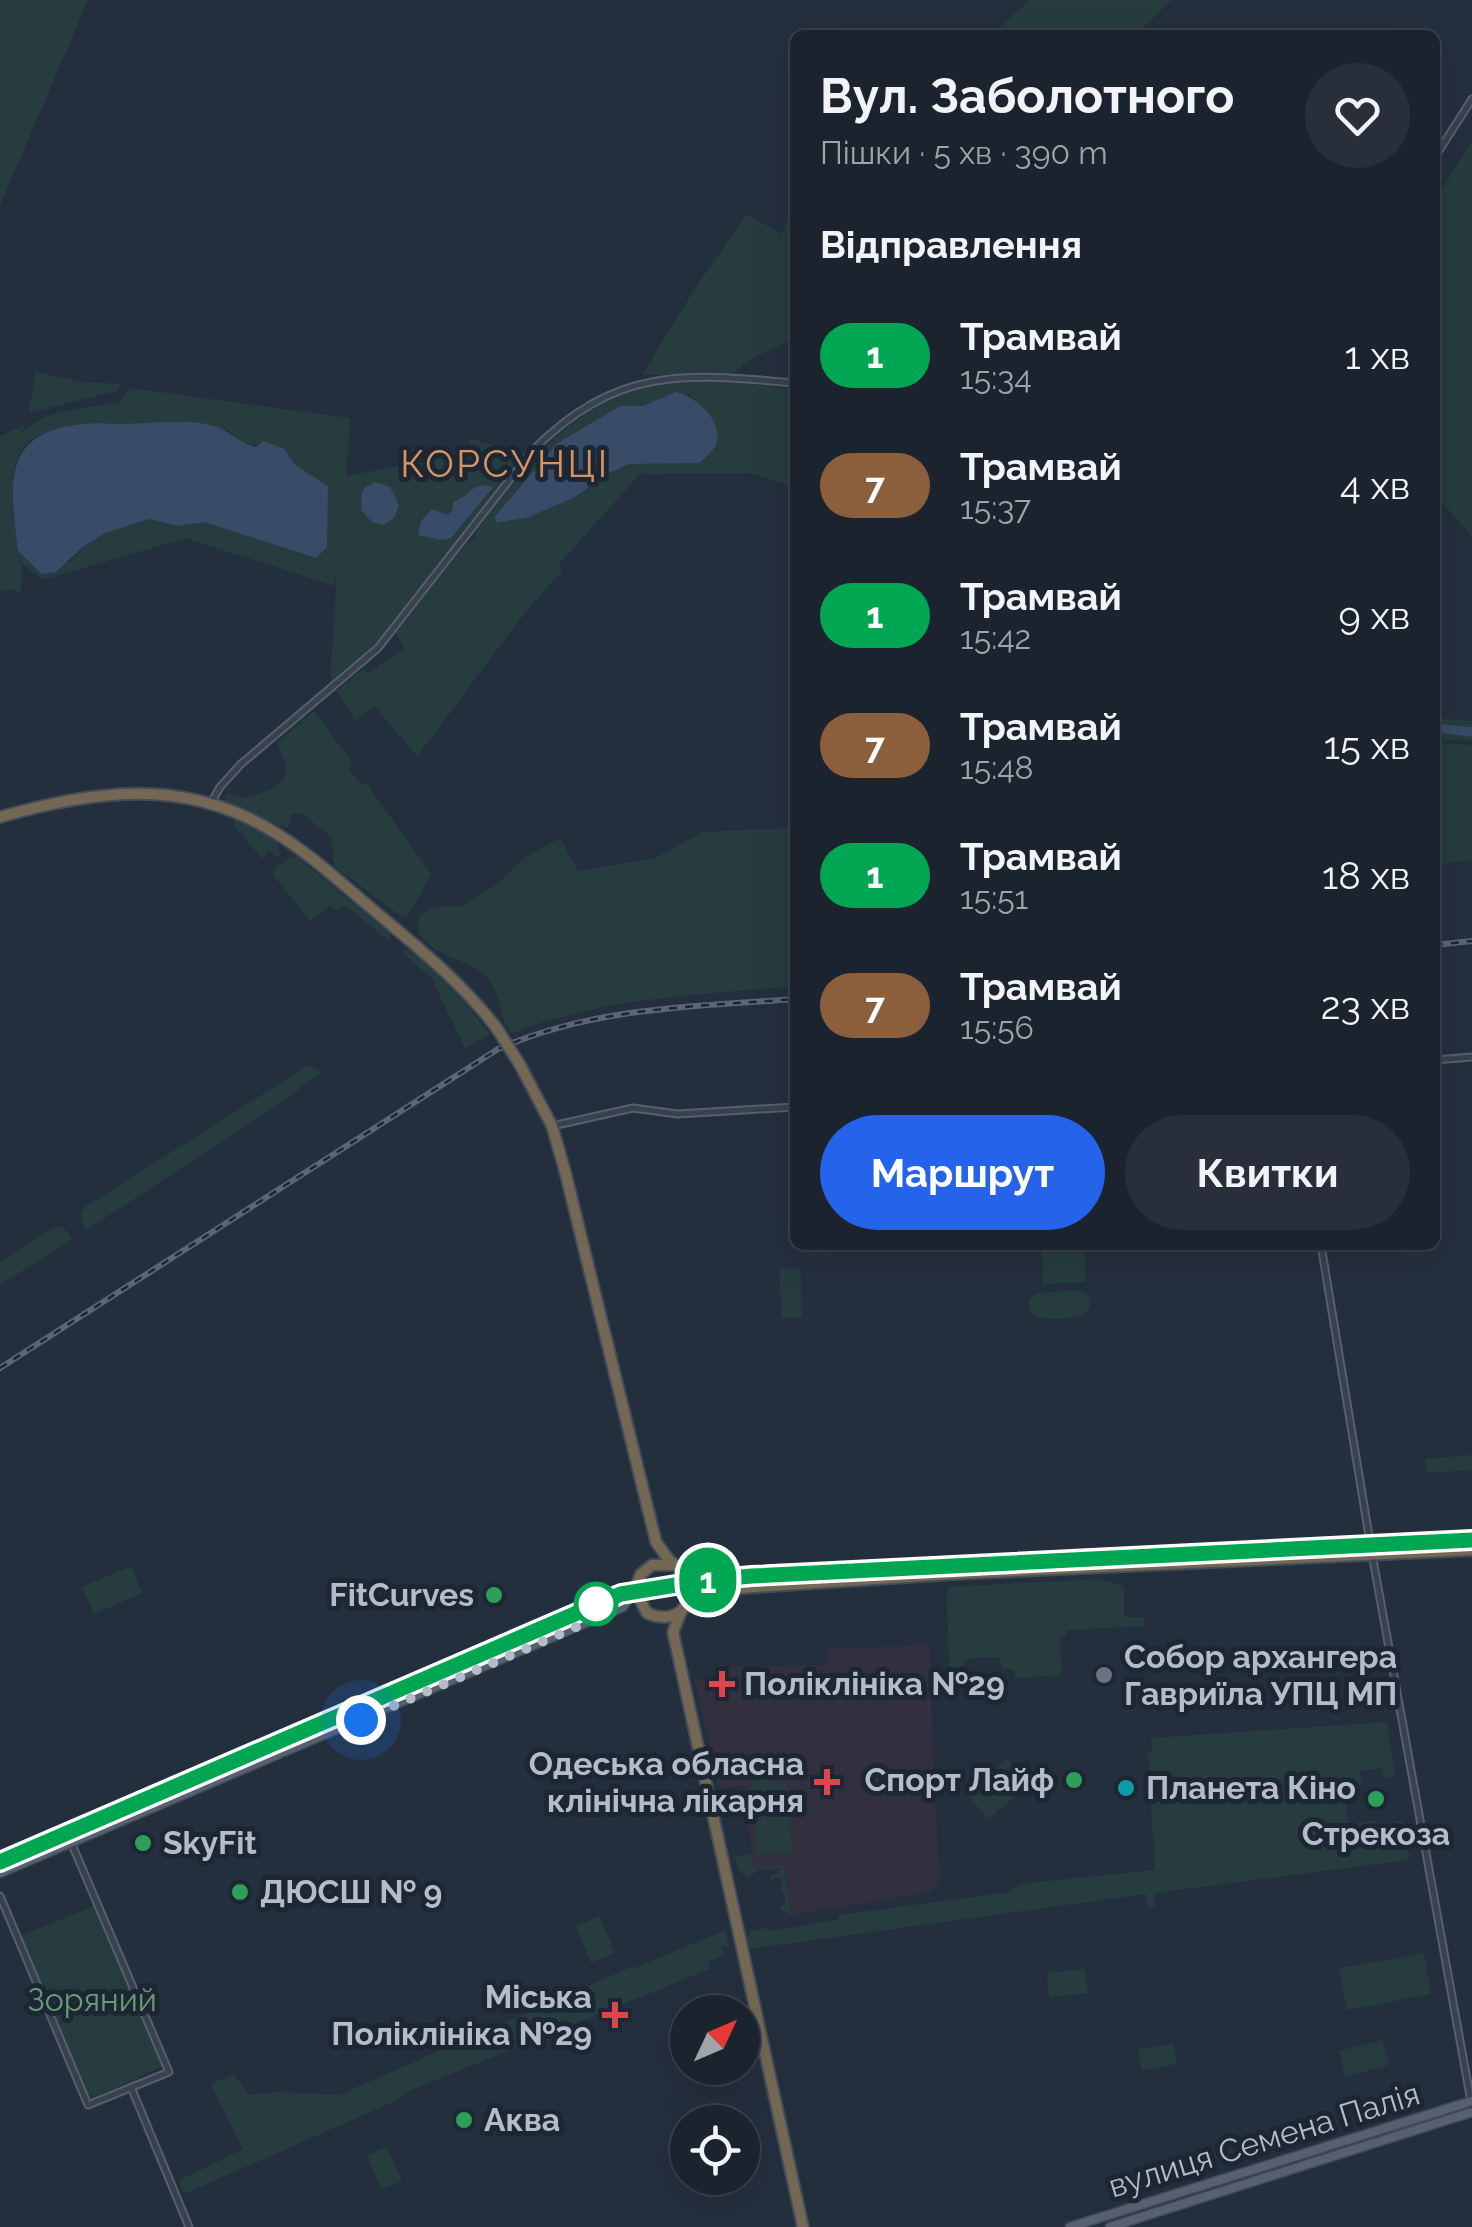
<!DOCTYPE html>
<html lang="uk">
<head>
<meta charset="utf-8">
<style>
	:root { --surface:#1b232e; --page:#282f3a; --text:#f1f3f6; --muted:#a0a4aa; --line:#39404a; --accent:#2563eb }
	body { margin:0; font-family:Raleway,sans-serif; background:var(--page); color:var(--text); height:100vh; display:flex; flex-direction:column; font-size:38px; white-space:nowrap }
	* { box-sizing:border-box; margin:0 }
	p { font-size:32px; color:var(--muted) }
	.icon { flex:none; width:55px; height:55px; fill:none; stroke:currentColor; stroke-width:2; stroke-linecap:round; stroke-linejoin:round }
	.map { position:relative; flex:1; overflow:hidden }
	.details { position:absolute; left:790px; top:30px; width:650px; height:1220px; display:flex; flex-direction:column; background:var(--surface); border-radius:15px; box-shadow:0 10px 40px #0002,0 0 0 2px var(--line) }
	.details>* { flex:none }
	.badge { padding:0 20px; border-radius:32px; font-size:35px; line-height:65px }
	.needle { width:65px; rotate:46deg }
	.buttons { position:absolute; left:670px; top:1995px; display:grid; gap:20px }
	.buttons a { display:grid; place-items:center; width:90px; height:90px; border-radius:50%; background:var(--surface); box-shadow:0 10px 40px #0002,0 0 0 2px var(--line); font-size:50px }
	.you { position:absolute; width:50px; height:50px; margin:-25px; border:8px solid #fff; border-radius:50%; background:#1a73e8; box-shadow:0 0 0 15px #1a73e833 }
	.map>.badge { position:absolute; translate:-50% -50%; box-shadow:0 0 0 5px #fff }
	h2 { padding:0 30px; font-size:38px; line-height:90px }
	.round { display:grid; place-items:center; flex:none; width:105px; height:105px; border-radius:52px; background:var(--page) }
	.summary { display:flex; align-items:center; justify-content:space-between; height:170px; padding:0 30px }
	h1 { font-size:48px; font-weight:700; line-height:75px }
	.primary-button { display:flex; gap:20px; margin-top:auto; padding:20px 30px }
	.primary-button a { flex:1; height:115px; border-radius:60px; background:var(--accent); color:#fff; font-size:40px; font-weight:700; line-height:115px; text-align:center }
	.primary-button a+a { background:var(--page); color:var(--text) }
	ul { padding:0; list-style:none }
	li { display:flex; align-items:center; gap:30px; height:130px; padding:0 30px }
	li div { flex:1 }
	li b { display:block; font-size:38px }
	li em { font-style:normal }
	li .badge { min-width:110px; font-weight:700; text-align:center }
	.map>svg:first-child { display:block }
	.medical { fill:#32303f }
	.green { fill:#263c3f; fill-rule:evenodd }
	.water { fill:#394c67 }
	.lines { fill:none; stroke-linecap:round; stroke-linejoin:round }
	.river { stroke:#394c67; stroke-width:9 }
	.minor-casing { stroke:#565f6c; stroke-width:9 }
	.major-casing { stroke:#414a57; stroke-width:11 }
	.highway-casing { stroke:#434c59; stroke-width:14 }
	.minor { stroke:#38414e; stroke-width:5 }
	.major { stroke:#56606e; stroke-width:8 }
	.highway { stroke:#746855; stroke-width:10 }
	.tram { stroke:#5a6575; stroke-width:2.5 }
	.rail-casing { stroke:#5a6575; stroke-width:6 }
	.rail { stroke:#1d2633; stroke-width:2.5; stroke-dasharray:8; stroke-linecap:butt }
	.highway-bridge-casing { stroke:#434c59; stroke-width:14; stroke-linecap:butt }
	.highway-bridge { stroke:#746855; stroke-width:10 }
	.line-casing { stroke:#fff; stroke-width:22 }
	.line { stroke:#00a651; stroke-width:15 }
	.walk { stroke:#b4bcc9; stroke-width:10; stroke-dasharray:0 18 }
	.leisure-dot { fill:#2e9e5b; stroke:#1d2633; stroke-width:4 }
	.stop-dot { fill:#fff; stroke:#00a651; stroke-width:5 }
	.worship-dot { fill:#6b7280; stroke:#1d2633; stroke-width:4 }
	.health-dot { fill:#e0444e; stroke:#1d2633; stroke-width:4 }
	.culture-dot { fill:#0f9aa8; stroke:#1d2633; stroke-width:4 }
	.labels { text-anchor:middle; stroke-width:10; stroke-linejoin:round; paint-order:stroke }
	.poi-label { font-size:32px; font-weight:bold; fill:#b4bcc9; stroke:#1d2633; text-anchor:start }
	.park-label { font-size:32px; fill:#6b9a76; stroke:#1d2633 }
	.street-label { font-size:32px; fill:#b4bcc9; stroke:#1d2633 }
	.quarter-label { font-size:38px; letter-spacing:2.5px; fill:#d59563; stroke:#1d2633 }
</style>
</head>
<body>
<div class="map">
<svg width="1472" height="2227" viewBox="0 0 1472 2227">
	<rect width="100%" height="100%" fill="#242f3e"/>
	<polygon class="medical" points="929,1645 939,1882 930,1892 791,1915 784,1865 753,1868 746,1786 720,1788 694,1679 730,1678 730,1667 829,1665 829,1649"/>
	<g class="green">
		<polygon points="0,0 88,0 0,205"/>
		<polygon points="1030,0 1171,0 1143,28 1129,35 991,35"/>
		<polygon points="1472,141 1472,536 1435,495 1435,200"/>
		<path d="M 795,204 L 795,337 C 775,351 749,355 734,373 L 642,375 L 694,290 L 747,214 L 781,234 Z"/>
		<polygon points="35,372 83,382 121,384 116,391 29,413"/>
		<path d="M 707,380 L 795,389 L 795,488 L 752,473 L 640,474 L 559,564 L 562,571 C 508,628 466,695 417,756 L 374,706 L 356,720 L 336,691 L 363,669 L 368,674 L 404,648 L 396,633 L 467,543 L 474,538 L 478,528 C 529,462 568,407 653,385 C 670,380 689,381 707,380 ZM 676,393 L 689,394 L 717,429 L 716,448 L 700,463 L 629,464 L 607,474 L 575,497 L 529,517 L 495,515 L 556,444 L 620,406 L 643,406 Z"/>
		<path d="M 130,388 L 350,418 L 346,476 L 465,454 L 471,438 L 511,451 L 516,460 L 484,508 L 375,646 L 330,685 L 337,571 L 334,586 L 186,538 L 43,580 C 33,571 14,561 9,547 C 0,520 2,446 28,427 C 52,409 90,407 119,403 ZM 101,423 L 124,425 L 161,423 L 229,430 L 238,442 L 283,448 L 294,465 L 328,487 L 316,558 L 204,522 L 178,526 L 149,519 L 105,533 L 84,546 L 69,563 L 18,551 C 14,521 3,457 33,439 C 52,427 80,426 101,423 Z"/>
		<path d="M 25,425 C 3,463 0,534 22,567 L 20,594 L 11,589 L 0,591 L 0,436 Z"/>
		<polygon points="314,711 352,762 349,770 361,784 367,784 431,874 409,914 402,917 334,866 332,838 302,813 291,814 290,825 286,828 224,801 226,793 245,798 274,788 286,776 286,764 277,743"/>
		<polygon points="1435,718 1472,721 1472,741 1435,739"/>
		<polygon points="1435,743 1472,745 1472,860 1435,865"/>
		<path d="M 235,820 C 252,828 282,834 280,856 L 277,858 L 269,851 L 262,859 L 233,824 Z"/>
		<path d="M 795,828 L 795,986 C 698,995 602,997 511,1034 C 498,1015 502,991 485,975 C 466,957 406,951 420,915 L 436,907 L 463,906 L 497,884 L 524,858 L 560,838 L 578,871 L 655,858 L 703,832 Z"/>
		<polygon points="296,856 389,933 391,942 344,905 337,911 330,905 310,921 273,875 274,870 288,858"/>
		<path d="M 400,950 L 408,950 C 440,973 466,1003 490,1034 L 465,1048 L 434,984 L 436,982 Z"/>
		<polygon points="309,1065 321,1072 282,1102 85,1231 81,1214 85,1207"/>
		<polygon points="55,1227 63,1227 72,1239 0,1285 0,1262"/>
		<polygon points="1041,1245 1084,1245 1086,1282 1043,1284"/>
		<polygon points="800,1267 802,1317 782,1318 779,1268"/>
		<path d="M 1079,1290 C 1085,1293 1089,1294 1090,1302 C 1092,1323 1051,1318 1038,1318 L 1029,1310 L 1028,1302 L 1036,1293 Z"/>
		<polygon points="1472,1455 1472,1470 1426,1473 1425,1459"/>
		<polygon points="131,1566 142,1593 94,1614 82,1587"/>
		<polygon points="1101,1579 1124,1586 1124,1617 1144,1617 1144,1626 1066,1630 1066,1636 1059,1637 1062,1675 1015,1678 1014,1669 1003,1669 999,1657 970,1658 956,1673 949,1673 947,1587"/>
		<polygon points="1387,1722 1395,1776 1383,1778 1382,1768 1360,1771 1362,1784 1343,1787 1349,1825 1373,1820 1383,1849 1382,1836 1388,1834 1386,1823 1403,1821 1406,1840 1396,1842 1396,1846 1407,1845 1409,1860 1154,1893 1155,1906 1148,1907 1146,1894 750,1949 747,1936 752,1931 767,1928 771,1931 838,1920 839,1915 1010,1892 1020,1884 1155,1870 1148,1752 1152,1751 1151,1738"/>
		<polygon points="796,1754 797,1768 787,1769 787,1777 773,1779 774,1784 787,1783 792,1853 757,1855 750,1757"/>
		<polygon points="1008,1759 1030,1783 989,1819 967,1795"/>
		<polygon points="751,1854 753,1868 784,1865 791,1915 780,1909 786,1900 780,1887 783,1879 776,1877 770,1882 770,1876 780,1873 780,1868 758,1870 748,1878 738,1870 735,1856"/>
		<polygon points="96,1905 163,2063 162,2067 94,2097 88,2094 20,1936"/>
		<polygon points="600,1916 615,1953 591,1963 576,1926"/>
		<polygon points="725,1930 729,1946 721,1948 724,1955 708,1962 710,1969 406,2092 395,2101 184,2194 178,2181 243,2149 211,2084 234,2074 249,2095 278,2092 339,2095 631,1967 635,1968"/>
		<polygon points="1424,1953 1431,1994 1347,2010 1339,1968"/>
		<polygon points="1085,1969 1088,1993 1049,1997 1047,1973"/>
		<polygon points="1382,2040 1389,2065 1345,2077 1339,2051"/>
		<polygon points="1170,2044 1174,2045 1177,2064 1142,2070 1138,2049"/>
		<polygon points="387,2147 402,2181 381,2189 367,2155"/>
	</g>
	<g class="water">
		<path d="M 676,392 C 696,396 725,422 716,445 C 714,451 704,458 700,463 L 629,464 L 607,474 L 575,497 L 529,517 L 496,523 L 495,516 L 556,444 L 620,406 L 643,406 Z"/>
		<path d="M 101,423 C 136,427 172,418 206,424 C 231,429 234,441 256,447 L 263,441 L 283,448 L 295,465 L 328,486 L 327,547 L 316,558 L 204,522 L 178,526 L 149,519 L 105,533 L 84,546 L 56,572 L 42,574 L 18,551 C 7,469 6,426 101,423 Z"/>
		<polygon points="376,482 390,487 399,505 394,518 384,525 372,522 362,511 361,495 365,487"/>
		<path d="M 481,485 L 493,487 L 451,538 L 442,540 L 418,535 L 421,521 L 432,509 L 447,515 L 453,510 L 453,502 C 463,500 469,489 481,485 Z"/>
	</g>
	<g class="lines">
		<polyline class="river" points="1435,728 1472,732"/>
		<g class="minor-casing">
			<g id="minor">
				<polyline points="1435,157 1472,99"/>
				<path d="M 211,803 L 220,787 L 241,764 L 378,648 L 532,451 C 617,366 684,373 795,383"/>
				<polyline points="1435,1060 1472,1057"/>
				<polyline points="552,1126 633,1108 678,1114 795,1107"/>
				<polyline points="1321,1245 1372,1554 1472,2107"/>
				<polyline points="0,1896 88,2105 169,2072 71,1842"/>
				<polyline points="131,2087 189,2227"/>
			</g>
		</g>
		<g class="major-casing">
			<g id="major">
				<polyline points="0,1873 623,1607 636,1588"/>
				<polyline points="1070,2227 1472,2101"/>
				<polyline points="1110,2227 1472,2112"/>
			</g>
		</g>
		<g class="highway-casing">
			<g id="highway">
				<path d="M 0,817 C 95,790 185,777 274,832 C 309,853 340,882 371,908 C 416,946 462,982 498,1030"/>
				<polyline points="520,1065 552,1126 565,1171 656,1542 669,1560 709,1590"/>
				<path d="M 674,1565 L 652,1565 L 640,1575 L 636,1592 L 647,1613 C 674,1626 697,1606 688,1578"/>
				<polyline points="687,1606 709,1590 952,1574 1472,1550"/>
				<polyline points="681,1612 673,1632 803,2227"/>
			</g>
		</g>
		<use href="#minor" class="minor"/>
		<use href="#major" class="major"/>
		<use href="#highway" class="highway"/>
		<polyline class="tram" points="0,1862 621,1594 716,1579 1472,1540"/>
		<g class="rail-casing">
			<g id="rail">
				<polyline points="1435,945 1472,941"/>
				<path d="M 0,1368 L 498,1049 C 593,1007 693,1007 795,999"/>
			</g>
		</g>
		<use href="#rail" class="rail"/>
		<g class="highway-bridge-casing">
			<polyline id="highway-bridge" points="498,1030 520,1065"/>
		</g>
		<use href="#highway-bridge" class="highway-bridge"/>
	</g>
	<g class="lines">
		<g class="line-casing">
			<polyline id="line" points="0,1862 621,1594 706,1580 752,1576 1472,1540"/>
		</g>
		<use href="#line" class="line"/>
		<polyline class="walk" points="361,1720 602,1616 596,1604"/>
	</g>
	<g class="leisure-dot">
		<circle cx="494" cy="1595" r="10"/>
		<circle cx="1074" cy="1780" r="10"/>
		<circle cx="1376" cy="1799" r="10"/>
		<circle cx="143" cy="1843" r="10"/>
		<circle cx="240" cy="1892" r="10"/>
		<circle cx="464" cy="2120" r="10"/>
	</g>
	<circle class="stop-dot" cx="596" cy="1604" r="20"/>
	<circle class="worship-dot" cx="1104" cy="1675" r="10"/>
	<g class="health-dot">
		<path d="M717 1669h10v10h10v10h-10v10h-10v-10h-10v-10h10z"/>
		<path d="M822 1767h10v10h10v10h-10v10h-10v-10h-10v-10h10z"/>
		<path d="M610 2000h10v10h10v10h-10v10h-10v-10h-10v-10h10z"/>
	</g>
	<circle class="culture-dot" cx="1126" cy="1788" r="10"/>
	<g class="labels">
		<g class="poi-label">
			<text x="474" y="1606" text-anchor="end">FitCurves</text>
			<text x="1124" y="1668">Собор архангера<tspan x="1124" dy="37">Гавриїла УПЦ МП</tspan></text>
			<text x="744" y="1695">Поліклініка №29</text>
			<text x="804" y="1775" text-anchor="end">Одеська обласна<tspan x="804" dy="37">клінічна лікарня</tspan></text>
			<text x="1054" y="1791" text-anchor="end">Спорт Лайф</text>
			<text x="1146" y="1799">Планета Кіно</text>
			<text x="1376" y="1845" text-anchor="middle">Стрекоза</text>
			<text x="163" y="1854">SkyFit</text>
			<text x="260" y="1903">ДЮСШ № 9</text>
			<text x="592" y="2008" text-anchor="end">Міська<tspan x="592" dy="37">Поліклініка №29</tspan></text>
			<text x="484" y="2131">Аква</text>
		</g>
		<g class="park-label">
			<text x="92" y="2011">Зоряний</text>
		</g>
		<g class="street-label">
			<text transform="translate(1264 2140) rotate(-17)" y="11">вулиця Семена Палія</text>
		</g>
		<g class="quarter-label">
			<text x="505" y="477">КОРСУНЦІ</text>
		</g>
	</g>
</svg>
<div class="buttons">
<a><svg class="needle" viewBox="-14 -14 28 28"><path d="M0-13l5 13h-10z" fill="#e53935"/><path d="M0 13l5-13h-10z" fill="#a0a4aa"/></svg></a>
<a><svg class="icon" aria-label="locate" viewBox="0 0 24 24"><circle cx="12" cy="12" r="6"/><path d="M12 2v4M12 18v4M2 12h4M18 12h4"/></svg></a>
</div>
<div class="you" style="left:361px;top:1720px"></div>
<b class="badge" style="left:708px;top:1580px;background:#00a651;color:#fff">1</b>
<section class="details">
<div class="summary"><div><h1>Вул. Заболотного</h1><p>Пішки · 5 хв · 390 m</p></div><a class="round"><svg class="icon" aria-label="heart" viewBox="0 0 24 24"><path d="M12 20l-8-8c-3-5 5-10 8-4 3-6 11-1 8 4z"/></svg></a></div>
<h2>Відправлення</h2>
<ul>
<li><span class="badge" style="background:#00a651;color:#fff">1</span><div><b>Трамвай</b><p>15:34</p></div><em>1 хв</em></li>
<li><span class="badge" style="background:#8b5e3c;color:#fff">7</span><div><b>Трамвай</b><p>15:37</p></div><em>4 хв</em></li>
<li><span class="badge" style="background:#00a651;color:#fff">1</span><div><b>Трамвай</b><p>15:42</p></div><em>9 хв</em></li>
<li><span class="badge" style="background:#8b5e3c;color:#fff">7</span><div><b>Трамвай</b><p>15:48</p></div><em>15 хв</em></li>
<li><span class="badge" style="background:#00a651;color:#fff">1</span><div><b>Трамвай</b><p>15:51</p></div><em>18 хв</em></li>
<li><span class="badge" style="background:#8b5e3c;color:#fff">7</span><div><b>Трамвай</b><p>15:56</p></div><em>23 хв</em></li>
</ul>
<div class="primary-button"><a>Маршрут</a><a>Квитки</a></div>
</section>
</div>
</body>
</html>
